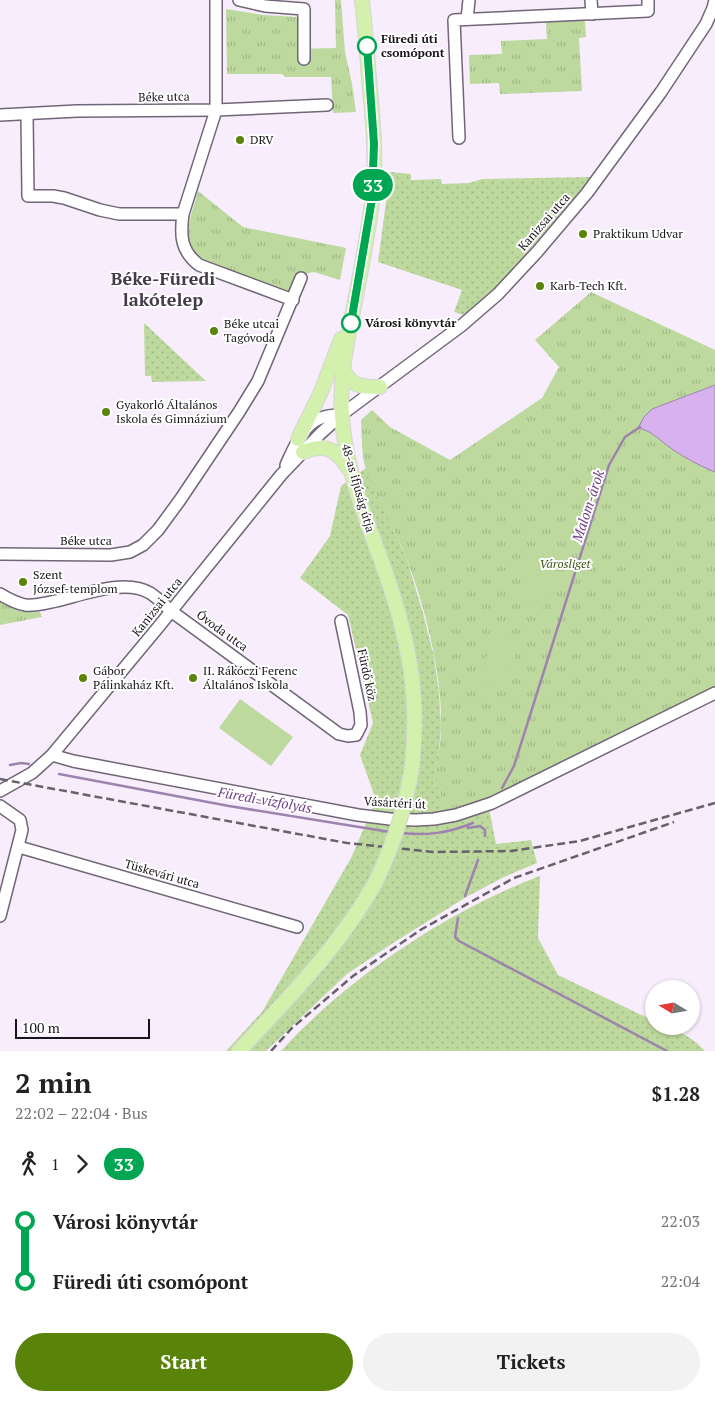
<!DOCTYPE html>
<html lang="en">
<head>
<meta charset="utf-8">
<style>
	:root { --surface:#fff; --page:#f2f2f2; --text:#222; --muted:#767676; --accent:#5a830a }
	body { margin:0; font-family:"PT Serif",serif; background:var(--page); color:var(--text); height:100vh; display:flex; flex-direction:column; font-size:19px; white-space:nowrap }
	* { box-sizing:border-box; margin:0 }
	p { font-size:16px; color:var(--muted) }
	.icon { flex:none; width:28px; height:28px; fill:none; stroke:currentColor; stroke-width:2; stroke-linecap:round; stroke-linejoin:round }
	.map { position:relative; height:1051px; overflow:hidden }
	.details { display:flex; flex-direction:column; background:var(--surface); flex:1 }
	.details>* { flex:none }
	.badge { padding:0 10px; border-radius:16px; font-size:18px; line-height:32px }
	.needle { width:32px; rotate:281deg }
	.fabs { position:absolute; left:645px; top:980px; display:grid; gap:10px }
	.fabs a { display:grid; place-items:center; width:55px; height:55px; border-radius:50%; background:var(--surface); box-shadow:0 1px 4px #0004; font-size:25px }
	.scale { position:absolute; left:15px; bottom:12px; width:135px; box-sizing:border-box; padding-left:5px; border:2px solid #18141a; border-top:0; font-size:14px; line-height:18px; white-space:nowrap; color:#18141a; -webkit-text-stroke:4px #fff; paint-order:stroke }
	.map>.badge { position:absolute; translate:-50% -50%; box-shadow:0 0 0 2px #fff }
	.legs { display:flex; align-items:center; gap:8px; height:55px; padding:0 15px; font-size:16px }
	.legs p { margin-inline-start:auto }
	.summary { display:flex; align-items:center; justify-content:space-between; height:85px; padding:0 15px }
	h1 { font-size:28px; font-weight:800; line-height:38px }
	.primary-button { display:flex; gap:10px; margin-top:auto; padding:10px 15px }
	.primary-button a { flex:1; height:58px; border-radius:30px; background:var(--accent); color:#fff; font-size:20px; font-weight:800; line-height:58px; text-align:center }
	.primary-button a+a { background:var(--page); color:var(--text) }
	ul { padding:0 15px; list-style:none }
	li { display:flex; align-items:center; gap:18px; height:60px; font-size:19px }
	li i { display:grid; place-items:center; width:8px; height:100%; margin:0 6px; background:currentColor }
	li i::after { content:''; width:12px; height:12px; margin:-6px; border:4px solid; border-radius:50%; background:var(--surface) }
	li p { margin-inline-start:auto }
	li:first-child i { background:linear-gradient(#0000 50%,currentColor 0) }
	li:last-child i { background:linear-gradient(currentColor 50%,#0000 0) }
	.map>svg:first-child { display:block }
	.grass { fill:url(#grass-dots) }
	.park { fill:url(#park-tufts) }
	.pitch { fill:#bdd99d }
	.water { fill:#d8b2ee; stroke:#9e83ae }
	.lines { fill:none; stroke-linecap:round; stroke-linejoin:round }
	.stream { stroke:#9e83ae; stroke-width:2.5 }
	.minor-casing { stroke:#716677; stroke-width:14 }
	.major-casing { stroke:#d5d5d6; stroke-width:16 }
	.minor { stroke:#fff; stroke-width:11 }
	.major { stroke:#d3f0ac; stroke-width:14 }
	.rail { stroke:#68616b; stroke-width:2.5; stroke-dasharray:8 4; stroke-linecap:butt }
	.major-bridge-casing { stroke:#d5d5d6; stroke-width:16; stroke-linecap:butt }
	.major-bridge { stroke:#d3f0ac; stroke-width:14 }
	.line-1-casing { stroke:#fff; stroke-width:11 }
	.line-1 { stroke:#00a651; stroke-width:8 }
	.stop-1-dot { fill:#fff; stroke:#00a651; stroke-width:2.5 }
	.poi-dot { fill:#5a830a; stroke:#fff; stroke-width:2 }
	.labels { text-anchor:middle; stroke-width:4; stroke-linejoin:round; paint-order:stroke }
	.stop-label { font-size:12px; font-weight:bold; fill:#18141a; stroke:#fff; text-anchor:start }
	.street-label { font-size:12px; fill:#18141a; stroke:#fff }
	.poi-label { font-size:12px; fill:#18141a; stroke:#fff; text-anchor:start }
	.park-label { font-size:12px; font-style:italic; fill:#3c5712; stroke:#fff }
	.water-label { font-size:14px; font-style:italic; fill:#6f3f87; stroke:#fff }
	.district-label { font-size:18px; font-weight:bold; fill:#443a4a; stroke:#fff }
</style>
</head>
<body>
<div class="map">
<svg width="715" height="1051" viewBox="0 0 715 1051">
	<defs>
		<pattern id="grass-dots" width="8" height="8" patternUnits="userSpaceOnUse" patternTransform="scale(1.25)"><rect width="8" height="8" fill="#bdd99d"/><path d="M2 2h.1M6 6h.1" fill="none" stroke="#a2b987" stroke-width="1.8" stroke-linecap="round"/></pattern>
		<pattern id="park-tufts" width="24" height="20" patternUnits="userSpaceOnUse" patternTransform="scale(1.25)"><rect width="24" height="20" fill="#bdd99d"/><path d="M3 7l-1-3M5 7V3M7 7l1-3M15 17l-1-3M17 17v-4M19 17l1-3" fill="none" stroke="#a2b987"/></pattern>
	</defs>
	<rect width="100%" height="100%" fill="#f7edfd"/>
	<g class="grass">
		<polygon points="390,172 411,174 411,180 441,179 442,184 469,183 482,179 592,177 493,292 467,316 454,312 462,290 378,262"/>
		<polygon points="144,323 206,381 152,382 151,376 145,376"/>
		<polygon points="366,468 407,560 423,613 434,657 439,693 441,727 438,761 433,784 441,789 459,807 487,798 496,844 531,840 537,863 504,877 468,896 393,943 347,974 266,1051 226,1051 262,1012 351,858 376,800 360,755 373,723 348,615 300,578 330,536 341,486"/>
		<path d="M 540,876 L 538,938 L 558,975 L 654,1021 L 654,1026 C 672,1026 693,1037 705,1051 L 281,1051 C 347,978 449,910 540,876 Z"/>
	</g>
	<g class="park">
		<polygon points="335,0 341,0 345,52 352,84 356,112 333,113 331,77 285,77 282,74 227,74 226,9 264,15 297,17 297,49 336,48"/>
		<polygon points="581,19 585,22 586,37 579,38 582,91 500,94 499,83 470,84 469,55 502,54 501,41 547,39 546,21"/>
		<path d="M 198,191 L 243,227 L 346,248 L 340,280 L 314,272 L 296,276 L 289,293 L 205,261 C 178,241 191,218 198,191 Z"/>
		<path d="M 591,292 L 715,350 L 715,385 L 652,409 L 638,428 C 653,431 660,441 672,449 C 686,458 700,466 715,472 L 715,687 L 487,798 L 459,807 L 441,809 L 441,789 L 433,784 C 437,765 441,746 441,727 C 443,678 425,606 407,560 C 395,529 377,501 366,469 C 361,455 362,435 361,420 L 372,410 L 390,427 L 450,460 L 542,398 L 559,367 L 535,340 Z"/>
		<polygon points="0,601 19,610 40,612 42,617 0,625"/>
	</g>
	<g class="pitch">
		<polygon points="533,546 560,555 543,609 515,600"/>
		<polygon points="495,630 521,638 504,690 478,682"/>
		<polygon points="240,699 293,737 271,766 219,728"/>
	</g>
	<path class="water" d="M 715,385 L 715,472 C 700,466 685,458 672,449 C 660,441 653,431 638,428 L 644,417 L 652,409 Z"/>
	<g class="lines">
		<g class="stream">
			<polyline points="10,765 21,763 29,764"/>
			<polyline points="59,774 229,806 390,832"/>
			<polyline points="502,788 514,766 609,465 625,437 640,427"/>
			<polyline points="467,825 468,828 480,826 485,830 485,836"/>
			<path d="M 401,833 C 427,836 448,833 473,823"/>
			<polyline points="465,896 478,860"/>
			<polyline points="458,918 455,937 459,941 667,1051"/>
		</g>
		<g class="minor-casing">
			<g id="minor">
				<path d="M 216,0 L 216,110 L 183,214 C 180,236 181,251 199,265 L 293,300"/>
				<polyline points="239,0 265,6 304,9 304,59"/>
				<polyline points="591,0 592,14"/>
				<polyline points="467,19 469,0"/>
				<polyline points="27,114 28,196 53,196 64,198 100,210 119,214 183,214"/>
				<polyline points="0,115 77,111 216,110 327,105"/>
				<polyline points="459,138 454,20 648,11 648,0"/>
				<path d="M 286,465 C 294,448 303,424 321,418 C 328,415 335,415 341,415"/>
				<polyline points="0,554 111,555 130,552 143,545 158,530 180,500 239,412 258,381 301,278"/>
				<path d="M 0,594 C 8,599 16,603 25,605 C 35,606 46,603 56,601 C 82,595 125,578 150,593 C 158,598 164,605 171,611 L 339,734 L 348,736 L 356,735 L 361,725 L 360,712 L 341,621"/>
				<polyline points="52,755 73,761 358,815 390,819 415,820 434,819 456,815 492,803 715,693"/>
				<polyline points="0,791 32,773 52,755 160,625 281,475 320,434 341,415 461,326 498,294 537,252 587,193 661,92 706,24 713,8 715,0"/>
				<polyline points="0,806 20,820 22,830 0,916"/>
				<polyline points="19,847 297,927"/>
			</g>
		</g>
		<g class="major-casing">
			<g id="major">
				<path d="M 362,0 C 365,26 367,52 369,79 C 373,119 377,161 372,201 C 368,236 361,271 354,306 C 347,342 339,378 342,416 C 345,470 367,521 385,571 C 409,640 421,700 411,773"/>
				<path d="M 343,369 C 351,387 362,387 380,387"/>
				<polyline points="298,439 321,392 341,339"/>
				<path d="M 303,452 C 325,443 336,449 348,468"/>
				<path d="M 239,1051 C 288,998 340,946 375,883"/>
			</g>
		</g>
		<use href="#minor" class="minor"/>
		<use href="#major" class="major"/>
		<g class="rail">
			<polyline points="0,779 347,843 433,852 511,851 580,841 715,803"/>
			<polyline points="271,1051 292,1028 353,976 422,929 514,878 674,822"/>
		</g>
		<g class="major-bridge-casing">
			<path id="major-bridge" d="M 375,883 C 393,846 404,813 411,773"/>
		</g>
		<use href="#major-bridge" class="major-bridge"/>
	</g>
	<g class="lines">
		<g class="line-1-casing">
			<polyline id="line-1" points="351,323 372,199 374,144 367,46"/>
		</g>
		<use href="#line-1" class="line-1"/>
	</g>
	<g class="stop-1-dot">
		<circle cx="367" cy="46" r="9"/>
		<circle cx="351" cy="323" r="9"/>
	</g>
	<g class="poi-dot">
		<circle cx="240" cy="140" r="5"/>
		<circle cx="583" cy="234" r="5"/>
		<circle cx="540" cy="286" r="5"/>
		<circle cx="214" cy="331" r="5"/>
		<circle cx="106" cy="412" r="5"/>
		<circle cx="23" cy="582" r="5"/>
		<circle cx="83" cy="678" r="5"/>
		<circle cx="193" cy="678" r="5"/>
	</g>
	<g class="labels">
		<g class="stop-label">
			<text x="381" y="43">Füredi úti<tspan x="381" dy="14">csomópont</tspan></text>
			<text x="365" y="327">Városi könyvtár</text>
		</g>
		<g class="street-label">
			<text transform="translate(164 97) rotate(-1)" y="4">Béke utca</text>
			<text transform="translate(544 222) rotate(-49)" y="4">Kanizsai utca</text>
			<text transform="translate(358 488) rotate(74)" y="4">48-as ifjúság útja</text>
			<text x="86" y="545">Béke utca</text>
			<text transform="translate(157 607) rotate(-51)" y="4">Kanizsai utca</text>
			<text transform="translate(222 631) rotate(36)" y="4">Óvoda utca</text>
			<text transform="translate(367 675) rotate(78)" y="4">Fürdő köz</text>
			<text transform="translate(395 803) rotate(3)" y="4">Vásártéri út</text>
			<text transform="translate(162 874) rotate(16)" y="4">Tüskevári utca</text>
		</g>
		<g class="poi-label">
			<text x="250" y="144">DRV</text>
			<text x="593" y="238">Praktikum Udvar</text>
			<text x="550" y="290">Karb-Tech Kft.</text>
			<text x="224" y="328">Béke utcai<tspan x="224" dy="14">Tagóvoda</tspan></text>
			<text x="116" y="409">Gyakorló Általános<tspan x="116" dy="14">Iskola és Gimnázium</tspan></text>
			<text x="33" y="579">Szent<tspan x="33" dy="14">József-templom</tspan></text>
			<text x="93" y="675">Gábor<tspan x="93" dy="14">Pálinkaház Kft.</tspan></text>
			<text x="203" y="675">II. Rákóczi Ferenc<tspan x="203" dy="14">Általános Iskola</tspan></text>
		</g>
		<g class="park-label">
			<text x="565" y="568">Városliget</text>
		</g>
		<g class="water-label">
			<text transform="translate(588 506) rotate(-72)" y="5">Malom-árok</text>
			<text transform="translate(265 800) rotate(10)" y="5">Füredi-vízfolyás</text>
		</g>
		<g class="district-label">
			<text x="163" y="285">Béke-Füredi<tspan x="163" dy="21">lakótelep</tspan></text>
		</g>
	</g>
</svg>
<div class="fabs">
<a><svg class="needle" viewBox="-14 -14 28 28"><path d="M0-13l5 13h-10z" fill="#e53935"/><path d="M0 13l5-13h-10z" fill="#767676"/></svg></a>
</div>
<div class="scale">100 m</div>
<b class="badge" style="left:373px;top:185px;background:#00a651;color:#fff">33</b>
</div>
<section class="details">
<div class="summary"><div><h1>2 min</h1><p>22:02 – 22:04 · Bus</p></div><b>$1.28</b></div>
<div class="legs"><svg class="icon" aria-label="walk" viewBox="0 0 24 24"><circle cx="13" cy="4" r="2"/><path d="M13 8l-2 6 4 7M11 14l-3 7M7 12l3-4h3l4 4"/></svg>1<svg class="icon" aria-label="forward" viewBox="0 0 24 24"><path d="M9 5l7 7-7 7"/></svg><b class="badge" style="background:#00a651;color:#fff">33</b></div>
<ul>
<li><i style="color:#00a651"></i><b>Városi könyvtár</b><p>22:03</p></li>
<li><i style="color:#00a651"></i><b>Füredi úti csomópont</b><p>22:04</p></li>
</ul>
<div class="primary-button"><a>Start</a><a>Tickets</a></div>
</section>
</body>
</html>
